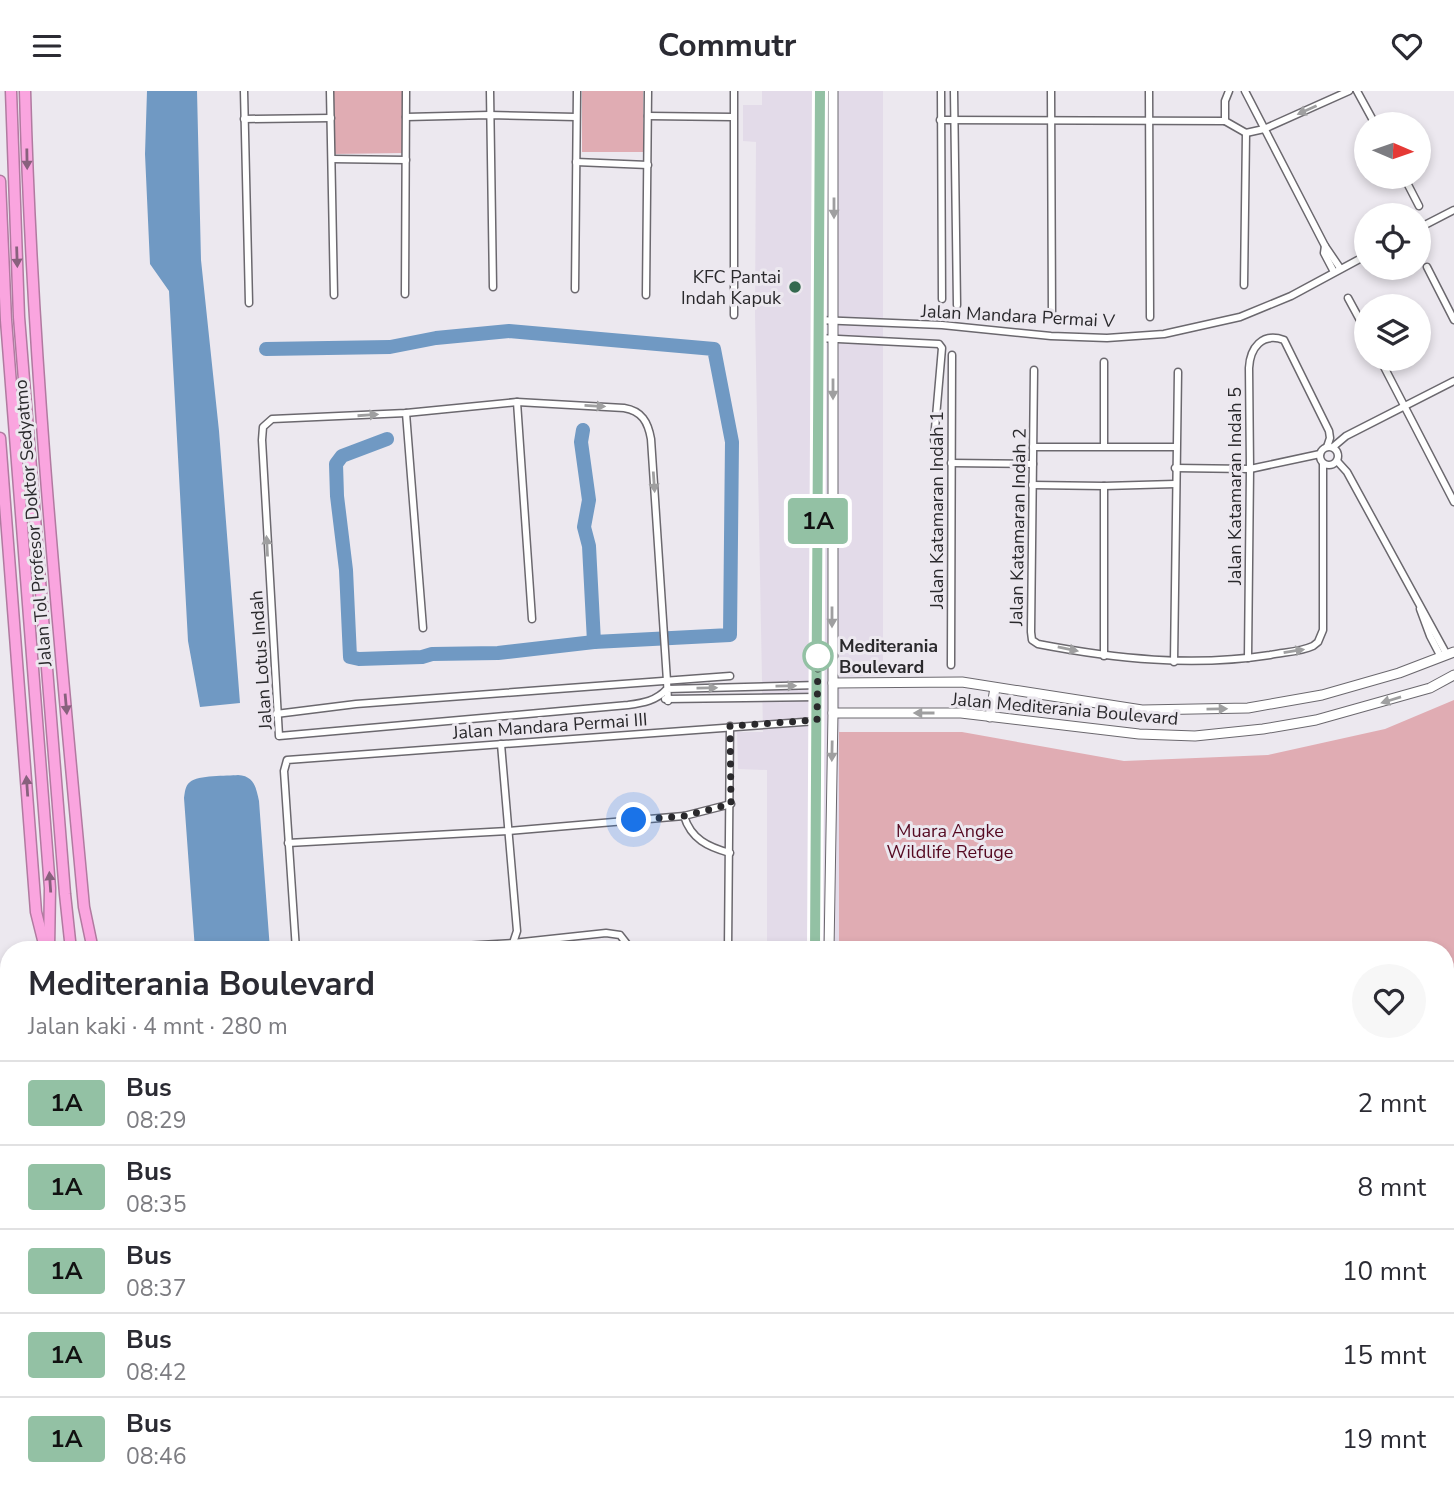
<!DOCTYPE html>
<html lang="id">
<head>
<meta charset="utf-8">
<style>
	:root { --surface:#fff; --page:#f7f7f7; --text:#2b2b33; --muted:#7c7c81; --line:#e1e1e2 }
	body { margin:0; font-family:"Nunito Sans",sans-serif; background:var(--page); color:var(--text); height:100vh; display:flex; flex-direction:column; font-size:26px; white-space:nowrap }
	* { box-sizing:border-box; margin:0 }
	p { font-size:23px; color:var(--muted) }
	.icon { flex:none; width:38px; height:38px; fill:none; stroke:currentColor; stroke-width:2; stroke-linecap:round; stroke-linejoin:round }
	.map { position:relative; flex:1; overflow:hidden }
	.details { position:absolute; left:0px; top:850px; width:1454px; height:555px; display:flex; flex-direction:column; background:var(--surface); border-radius:28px 28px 0 0; box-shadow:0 4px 10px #0003 }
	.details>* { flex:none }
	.badge { padding:0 14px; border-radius:5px; font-size:24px; line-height:46px }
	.needle { width:46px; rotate:92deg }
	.fabs { position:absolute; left:1354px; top:21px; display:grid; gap:14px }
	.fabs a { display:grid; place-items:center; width:77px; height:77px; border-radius:50%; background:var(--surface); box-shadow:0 4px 10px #0003; font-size:35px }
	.you { position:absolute; width:35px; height:35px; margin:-18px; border:5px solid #fff; border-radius:50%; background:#1a73e8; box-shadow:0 0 0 10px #1a73e833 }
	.map>.badge { position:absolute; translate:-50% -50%; box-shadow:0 0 0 4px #fff }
	.round { display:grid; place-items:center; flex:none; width:74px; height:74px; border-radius:37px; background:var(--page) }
	.overview { display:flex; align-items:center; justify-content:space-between; height:119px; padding:0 28px }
	h1 { font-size:33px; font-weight:700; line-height:52px }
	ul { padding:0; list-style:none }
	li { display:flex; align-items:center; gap:21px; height:84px; padding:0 28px; border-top:2px solid var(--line) }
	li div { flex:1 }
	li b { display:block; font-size:26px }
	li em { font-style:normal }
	li .badge { min-width:77px; font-weight:700; text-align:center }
	header { display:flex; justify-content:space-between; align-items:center; height:91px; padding:0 28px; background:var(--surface); font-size:32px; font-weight:700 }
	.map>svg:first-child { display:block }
	.built { fill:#e3dbe9 }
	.green { fill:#e0acb3 }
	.water { fill:#7099c3 }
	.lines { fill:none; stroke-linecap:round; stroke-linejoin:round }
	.stream { stroke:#7099c3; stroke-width:2.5 }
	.river { stroke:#7099c3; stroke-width:14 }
	.street-casing { stroke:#6b686e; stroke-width:9 }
	.secondary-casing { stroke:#6b686e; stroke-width:11 }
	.highway-casing { stroke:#b17aa0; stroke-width:13 }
	.street { stroke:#fff; stroke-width:6 }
	.secondary { stroke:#fff; stroke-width:9 }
	.highway { stroke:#faa5df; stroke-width:10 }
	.oneway { fill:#9f9fa0 }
	.oneway2 { fill:#88617d }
	.line-casing { stroke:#fff; stroke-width:16 }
	.line { stroke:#93c1a4; stroke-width:10 }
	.walk { stroke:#2a292c; stroke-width:7; stroke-dasharray:0 12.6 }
	.poi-dot { fill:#34694f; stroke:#ece8ef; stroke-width:2.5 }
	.stop-dot { fill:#fff; stroke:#93c1a4; stroke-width:3.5 }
	.labels { text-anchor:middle; stroke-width:6; stroke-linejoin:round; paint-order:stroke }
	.poi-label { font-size:18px; fill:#2a292c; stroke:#ece8ef; text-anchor:end }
	.street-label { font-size:18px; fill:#2a292c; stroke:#ece8ef }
	.stop-label { font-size:18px; font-weight:bold; fill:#2a292c; stroke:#ece8ef; text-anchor:start }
	.park-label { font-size:18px; fill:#550921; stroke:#ece8ef }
</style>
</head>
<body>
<header><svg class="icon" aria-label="menu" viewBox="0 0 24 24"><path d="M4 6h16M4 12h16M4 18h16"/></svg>Commutr<svg class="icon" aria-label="heart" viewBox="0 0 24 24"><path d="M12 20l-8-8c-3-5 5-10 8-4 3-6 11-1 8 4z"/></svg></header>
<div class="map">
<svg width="1454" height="1405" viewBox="0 0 1454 1405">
	<rect width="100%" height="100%" fill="#ece8ef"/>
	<g class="built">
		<polygon points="762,0 883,0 883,585 840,586 839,859 767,859 767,679 738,678 737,641 763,641 755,223 756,51 743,50 743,14 762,14"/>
		<polygon points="548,1397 748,1397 746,1405 548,1405"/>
	</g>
	<g class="green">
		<polygon points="332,0 402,0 403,62 333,63"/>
		<rect x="582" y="0" width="61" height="61"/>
		<polygon points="1454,609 1454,1128 1446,1134 1446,859 839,859 839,641 962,641 1124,670 1268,664 1385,638"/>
		<polygon points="748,1397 823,1397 821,1405 746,1405"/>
		<polygon points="876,1397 904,1397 902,1405 874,1405"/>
	</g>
	<g class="water">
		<polygon points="147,0 197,0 201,169 219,340 240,612 200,616 188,550 169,200 150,173 145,63"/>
		<path d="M 238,684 C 254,685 256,696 259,710 L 270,859 L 195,859 L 184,707 C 185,701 185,695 190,691 C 198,684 227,685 238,684 Z"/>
		<polygon points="1454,1128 1454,1188 1446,1193 1446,1134"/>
		<rect x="233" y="1397" width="79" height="8"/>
		<polygon points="823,1397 823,1396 876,1397 874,1405 821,1405"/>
		<polygon points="1248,1397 1272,1397 1270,1405 1246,1405"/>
	</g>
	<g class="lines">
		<polyline class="stream" points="1446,1223 1454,1219"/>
		<g class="river">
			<polyline points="266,258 390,256 436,247 509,240 714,258 732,351 730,544 594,551 498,562 432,563 422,566 359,568 350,566 346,479 337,405 336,373 342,365 387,348"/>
			<polyline points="583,339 581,351 589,409 584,436 589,455 594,551"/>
		</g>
		<g class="street-casing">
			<g id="street">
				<polyline points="244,0 249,212"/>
				<polyline points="330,0 334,204"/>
				<polyline points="490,0 493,196"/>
				<polyline points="734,0 734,224"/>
				<polyline points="941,0 942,208"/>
				<polyline points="954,0 957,214"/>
				<polyline points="1051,0 1052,225"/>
				<polyline points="1149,0 1150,226"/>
				<polyline points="1229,0 1225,10 1225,30 1246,42 1264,38 1349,0"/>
				<polyline points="1245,0 1325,155 1340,177"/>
				<polyline points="1357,0 1375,33"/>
				<polyline points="648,25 733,26"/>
				<polyline points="406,26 489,24 576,26"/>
				<polyline points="244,28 331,27"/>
				<polyline points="940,29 1225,30"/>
				<polyline points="332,68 406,69"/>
				<polyline points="576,71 648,74"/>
				<polyline points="1404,86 1419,115"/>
				<polyline points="1419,137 1454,119"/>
				<polyline points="1325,155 1324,162 1334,181"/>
				<polyline points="1427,176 1454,229"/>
				<polyline points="1244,194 1246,42"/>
				<polyline points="575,198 577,0"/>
				<polyline points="405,203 406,0"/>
				<polyline points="646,204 648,0"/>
				<polyline points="1348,207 1367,242"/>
				<polyline points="818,229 942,234 1051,245 1107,247 1164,243 1240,226 1291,205 1367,164"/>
				<polyline points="818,247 939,253 942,257 934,349"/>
				<polyline points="1380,268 1454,411"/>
				<polyline points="1104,271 1104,355"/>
				<path d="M 1034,279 L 1031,541 L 1032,549 L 1038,553 C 1116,568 1192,576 1270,564 C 1284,561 1300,561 1313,555 L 1318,551 L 1323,539 L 1323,373"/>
				<polyline points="517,311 532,528"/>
				<polyline points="406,322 423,537"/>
				<circle cx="1329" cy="365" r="9"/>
				<polyline points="1033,356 1175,356"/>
				<polyline points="1333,356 1346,345 1454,290"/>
				<polyline points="1337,370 1347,381 1447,564"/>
				<polyline points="951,372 1033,373"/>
				<polyline points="1175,377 1250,378 1320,363"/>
				<polyline points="1032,394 1104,395 1175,393"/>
				<polyline points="1420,518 1430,545 1441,566"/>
				<polyline points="1104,565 1104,395"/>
				<path d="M 1248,567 L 1250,378 L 1249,277 C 1250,257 1262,241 1284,249 L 1329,340 L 1330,347 L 1327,356"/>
				<polyline points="1174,571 1178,281"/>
				<polyline points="951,574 952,264"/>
				<polyline points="665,608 818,606"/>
				<path d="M 668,610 L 667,590 L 651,348 C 648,331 642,320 624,317 L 517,311 L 406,322 L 272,328 L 263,336 L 262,349 L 279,645 L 628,614 C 643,612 656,610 667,598 L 818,594"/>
				<polyline points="276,623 356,613 730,585"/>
				<polyline points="501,653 517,840 513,852 507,859"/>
				<path d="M 684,725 C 691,748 708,756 730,762"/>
				<polyline points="288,752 508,740 684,725 731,713"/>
				<polyline points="296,859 284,680 287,669 817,630"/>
				<polyline points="394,859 513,852 606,842 620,844 627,853 627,859"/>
				<polyline points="728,859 730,635"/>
				<polyline points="1446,1208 1454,1204"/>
				<polyline points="1448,1233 1454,1245"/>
				<polyline points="1446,1322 1454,1339"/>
				<polyline points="337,1396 337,1405"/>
				<polyline points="446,1396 447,1405"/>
				<polyline points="557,1396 558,1405"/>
				<polyline points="928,1396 959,1405"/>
				<polyline points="970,1396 1000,1405"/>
				<polyline points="1353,1396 1357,1405"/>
				<polyline points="903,1405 907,1396"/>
				<polyline points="1035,1405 1037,1396"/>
				<polyline points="1092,1405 1094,1396"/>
				<polyline points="1143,1405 1145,1396"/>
				<polyline points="1192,1405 1195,1396"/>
				<polyline points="1238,1405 1240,1396"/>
				<polyline points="1272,1405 1274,1396"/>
				<polyline points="1442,1405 1454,1399"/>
			</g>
		</g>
		<g class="secondary-casing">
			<g id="secondary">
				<polyline points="833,592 962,591 1142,619 1248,617 1322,604 1399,582 1454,561"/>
				<polyline points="833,622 961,622 1139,643 1195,645 1263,638 1316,629 1430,597 1454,584"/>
				<polyline points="990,626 995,597"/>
				<polyline points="815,859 820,0"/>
				<polyline points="829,859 833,622 833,0"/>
				<polyline points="723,1405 725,1396"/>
				<polyline points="741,1405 743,1396"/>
			</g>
		</g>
		<g class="highway-casing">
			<g id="highway">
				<polyline points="11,0 19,226 65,803 71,859"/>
				<path d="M 25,0 C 32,273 59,545 84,816 L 93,859"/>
				<polyline points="0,90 6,229 50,797 49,859"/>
				<polyline points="0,347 36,821 45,857"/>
				<polyline points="78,1396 78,1405"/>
				<polyline points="93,1396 94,1405"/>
				<polyline points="107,1396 107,1405"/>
				<polyline points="119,1396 120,1405"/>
			</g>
		</g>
		<use href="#street" class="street"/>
		<use href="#secondary" class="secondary"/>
		<use href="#highway" class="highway"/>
	</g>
	<defs><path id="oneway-solid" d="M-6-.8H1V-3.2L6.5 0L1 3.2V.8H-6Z" transform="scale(1.75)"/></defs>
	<g class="oneway">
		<use href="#oneway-solid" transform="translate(1307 19) rotate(156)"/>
		<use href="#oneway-solid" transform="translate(834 117) rotate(90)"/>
		<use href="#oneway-solid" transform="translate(833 298) rotate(90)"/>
		<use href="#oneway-solid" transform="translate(595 315) rotate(3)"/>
		<use href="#oneway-solid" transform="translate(368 324) rotate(-4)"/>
		<use href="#oneway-solid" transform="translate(654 391) rotate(86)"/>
		<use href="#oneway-solid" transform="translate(267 455) rotate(-93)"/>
		<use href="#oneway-solid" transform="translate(832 526) rotate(90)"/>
		<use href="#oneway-solid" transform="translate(1068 558) rotate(11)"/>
		<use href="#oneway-solid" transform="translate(1294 560) rotate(-9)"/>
		<use href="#oneway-solid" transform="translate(786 595) rotate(-1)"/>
		<use href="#oneway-solid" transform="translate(707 597) rotate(-1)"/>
		<use href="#oneway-solid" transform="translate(1391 609) rotate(163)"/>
		<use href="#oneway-solid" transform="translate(1217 618) rotate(-1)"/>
		<use href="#oneway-solid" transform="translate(924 622) rotate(-180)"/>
		<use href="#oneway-solid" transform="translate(832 660) rotate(91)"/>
	</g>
	<g class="oneway2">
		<use href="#oneway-solid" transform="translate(27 68) rotate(89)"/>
		<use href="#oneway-solid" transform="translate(17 166) rotate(88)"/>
		<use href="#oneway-solid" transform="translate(66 613) rotate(85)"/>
		<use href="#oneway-solid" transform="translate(27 695) rotate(-94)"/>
		<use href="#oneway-solid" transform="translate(50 791) rotate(-94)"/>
	</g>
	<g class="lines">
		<g class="line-casing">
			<polyline id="line" points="815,859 820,0"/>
		</g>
		<use href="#line" class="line"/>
		<polyline class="walk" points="634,729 684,725 731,713 730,635 817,629 818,565"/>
	</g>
	<circle class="poi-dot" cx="795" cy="196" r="7"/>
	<circle class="stop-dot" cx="818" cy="565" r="14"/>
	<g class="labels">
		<g class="poi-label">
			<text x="781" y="192">KFC Pantai<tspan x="781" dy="21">Indah Kapuk</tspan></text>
		</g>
		<g class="street-label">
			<text transform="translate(1018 225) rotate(3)" y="6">Jalan Mandara Permai V</text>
			<text transform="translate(1235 395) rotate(-90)" y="6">Jalan Katamaran Indah 5</text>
			<text transform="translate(937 419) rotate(-90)" y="6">Jalan Katamaran Indah 1</text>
			<text transform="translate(33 432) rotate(-95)" y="6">Jalan Tol Profesor Doktor Sedyatmo</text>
			<text transform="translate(1018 436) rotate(-89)" y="6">Jalan Katamaran Indah 2</text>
			<text transform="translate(261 569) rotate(-94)" y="6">Jalan Lotus Indah</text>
			<text transform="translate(1065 618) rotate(5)" y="6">Jalan Mediterania Boulevard</text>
			<text transform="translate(550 635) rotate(-4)" y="6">Jalan Mandara Permai III</text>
		</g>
		<g class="stop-label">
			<text x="839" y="561">Mediterania<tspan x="839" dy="21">Boulevard</tspan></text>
		</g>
		<g class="park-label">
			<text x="950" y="746">Muara Angke<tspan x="950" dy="21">Wildlife Refuge</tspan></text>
		</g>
	</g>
</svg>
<div class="fabs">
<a><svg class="needle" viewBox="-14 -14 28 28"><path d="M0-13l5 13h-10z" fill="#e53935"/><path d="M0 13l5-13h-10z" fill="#7c7c81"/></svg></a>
<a><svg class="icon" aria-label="locate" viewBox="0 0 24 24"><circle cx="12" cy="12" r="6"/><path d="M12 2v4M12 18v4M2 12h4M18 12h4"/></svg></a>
<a><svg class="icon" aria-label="layers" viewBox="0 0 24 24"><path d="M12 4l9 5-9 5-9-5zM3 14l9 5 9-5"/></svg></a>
</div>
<div class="you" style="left:634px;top:729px"></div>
<b class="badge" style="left:818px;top:430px;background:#93c1a4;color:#111">1A</b>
<section class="details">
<div class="overview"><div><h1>Mediterania Boulevard</h1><p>Jalan kaki · 4 mnt · 280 m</p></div><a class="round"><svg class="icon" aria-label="heart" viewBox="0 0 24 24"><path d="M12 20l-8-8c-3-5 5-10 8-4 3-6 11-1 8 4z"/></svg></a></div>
<ul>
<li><span class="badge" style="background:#93c1a4;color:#111">1A</span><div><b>Bus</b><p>08:29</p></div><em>2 mnt</em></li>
<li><span class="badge" style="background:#93c1a4;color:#111">1A</span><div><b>Bus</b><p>08:35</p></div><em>8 mnt</em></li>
<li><span class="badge" style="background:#93c1a4;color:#111">1A</span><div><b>Bus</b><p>08:37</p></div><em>10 mnt</em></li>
<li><span class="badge" style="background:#93c1a4;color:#111">1A</span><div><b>Bus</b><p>08:42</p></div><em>15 mnt</em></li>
<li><span class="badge" style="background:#93c1a4;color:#111">1A</span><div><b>Bus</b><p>08:46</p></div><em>19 mnt</em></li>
</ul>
</section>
</div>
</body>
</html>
